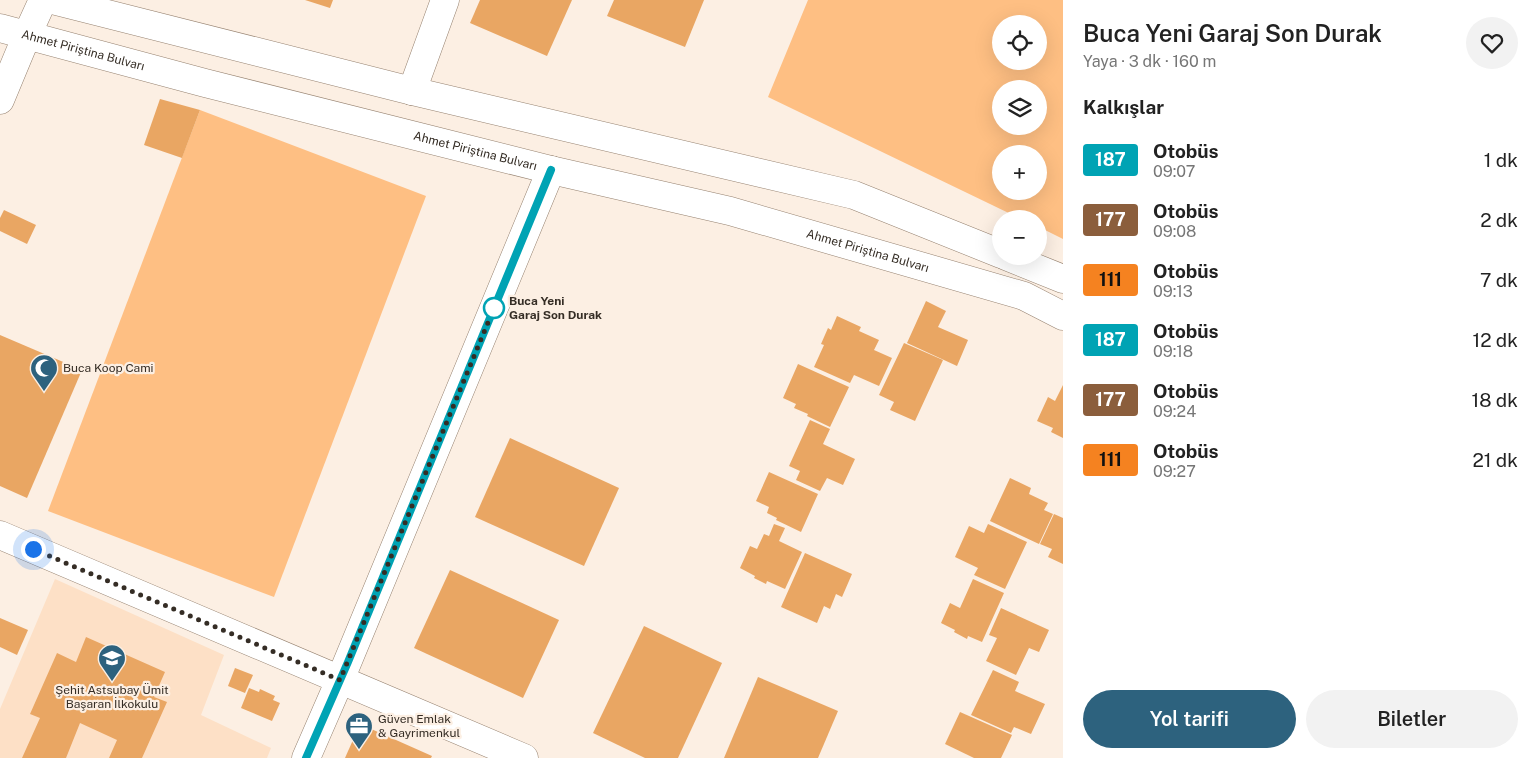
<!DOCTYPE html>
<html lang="tr">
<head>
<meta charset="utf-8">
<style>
	:root { --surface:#fff; --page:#f2f2f2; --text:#222; --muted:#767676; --accent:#2d627e }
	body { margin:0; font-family:"Public Sans",sans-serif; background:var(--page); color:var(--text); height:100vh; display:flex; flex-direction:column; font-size:19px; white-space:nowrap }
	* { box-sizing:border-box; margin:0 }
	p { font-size:16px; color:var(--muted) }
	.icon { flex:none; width:28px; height:28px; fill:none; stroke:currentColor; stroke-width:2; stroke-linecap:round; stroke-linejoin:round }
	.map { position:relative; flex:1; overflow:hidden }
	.drawer { display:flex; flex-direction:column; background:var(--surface); width:475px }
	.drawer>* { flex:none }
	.badge { padding:0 10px; border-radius:4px; font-size:18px; line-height:32px }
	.controls { position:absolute; left:992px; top:15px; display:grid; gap:10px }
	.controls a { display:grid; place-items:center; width:55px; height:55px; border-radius:50%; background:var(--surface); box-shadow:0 5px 20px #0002; font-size:25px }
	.you { position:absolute; width:25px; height:25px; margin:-12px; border:4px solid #fff; border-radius:50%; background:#1a73e8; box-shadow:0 0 0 8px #1a73e833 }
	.map>.badge { position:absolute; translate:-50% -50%; box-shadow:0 0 0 2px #fff }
	h2 { padding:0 20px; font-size:19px; line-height:45px }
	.round { display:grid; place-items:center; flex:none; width:52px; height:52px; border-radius:26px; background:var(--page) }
	.head { display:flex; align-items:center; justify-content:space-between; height:85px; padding:0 20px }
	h1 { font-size:24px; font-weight:600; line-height:38px }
	.button { display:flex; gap:10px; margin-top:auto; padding:10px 20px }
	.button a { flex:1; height:58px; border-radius:30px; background:var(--accent); color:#fff; font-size:20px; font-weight:600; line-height:58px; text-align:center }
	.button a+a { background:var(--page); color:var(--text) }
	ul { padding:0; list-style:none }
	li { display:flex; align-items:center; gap:15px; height:60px; padding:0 20px }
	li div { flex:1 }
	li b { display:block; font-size:19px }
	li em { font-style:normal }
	li .badge { min-width:55px; font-weight:700; text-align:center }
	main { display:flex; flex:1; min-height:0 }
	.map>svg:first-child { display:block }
	.built { fill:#fde0c6 }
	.green { fill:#febf83; fill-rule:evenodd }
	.building { fill:#e9a663 }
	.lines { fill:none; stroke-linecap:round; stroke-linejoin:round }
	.street-casing { stroke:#968270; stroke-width:29 }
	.secondary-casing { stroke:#968270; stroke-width:29 }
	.street { stroke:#fff; stroke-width:28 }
	.secondary { stroke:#fff; stroke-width:28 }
	.line-casing { stroke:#fff; stroke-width:11 }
	.line { stroke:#00a3b4; stroke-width:8 }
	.walk { stroke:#352d25; stroke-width:5; stroke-dasharray:0 9 }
	.stop-dot { fill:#fff; stroke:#00a3b4; stroke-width:2.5 }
	.labels { text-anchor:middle; stroke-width:4.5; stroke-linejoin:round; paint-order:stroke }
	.street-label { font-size:12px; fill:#352d25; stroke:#fcefe3 }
	.stop-label { font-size:12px; font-weight:bold; fill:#352d25; stroke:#fcefe3; text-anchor:start }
	.poi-label { font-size:12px; fill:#352d25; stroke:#fcefe3; text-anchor:start }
</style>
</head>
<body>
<main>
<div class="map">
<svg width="1063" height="758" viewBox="0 0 1063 758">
	<rect width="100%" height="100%" fill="#fcefe3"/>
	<polygon class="built" points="55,579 224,655 201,715 271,748 267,758 0,758 0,709"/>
	<g class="green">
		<path d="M 808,0 L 1063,0 L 1063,239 L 1039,227 L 1039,219 L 1021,219 L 768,97 ZM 1001,24 L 1039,24 L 1039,61 L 1001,61 ZM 1001,89 L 1039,89 L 1039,126 L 1001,126 ZM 1001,154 L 1039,154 L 1039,191 L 1001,191 Z"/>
		<polygon points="200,110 426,196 274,597 48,511"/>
	</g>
	<g class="building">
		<polygon points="305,0 333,0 330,8"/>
		<polygon points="480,0 572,0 547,56 470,23"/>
		<polygon points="614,0 704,0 685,47 607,16"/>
		<polygon points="160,99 200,110 182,158 144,145"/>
		<polygon points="4,210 36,225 27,244 0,231 0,218"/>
		<polygon points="926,301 946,311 938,327 968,340 957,366 907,343"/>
		<polygon points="837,316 861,327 859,331 879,340 874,350 892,358 879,386 854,375 850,383 814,367 824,345 821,344 828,328 831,330"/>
		<polygon points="0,335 82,370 27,498 0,486"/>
		<polygon points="904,343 943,360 915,421 890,410 894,402 879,395"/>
		<polygon points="798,364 849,387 830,427 807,416 808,414 794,408 796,404 783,398"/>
		<polygon points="1063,385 1063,438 1051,432 1053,428 1037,421 1048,397 1055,401"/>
		<polygon points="810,420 830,429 823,444 855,459 843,485 827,478 820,491 796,480 800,471 789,466"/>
		<polygon points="510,438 619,488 584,566 475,517"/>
		<polygon points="769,472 818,494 801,532 776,520 777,518 767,513 769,507 756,501"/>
		<polygon points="1010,478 1031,488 1029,494 1048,503 1044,510 1053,514 1039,544 990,521"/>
		<polygon points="1054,514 1063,518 1063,564 1048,557 1052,549 1040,544"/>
		<polygon points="774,524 785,528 779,541 802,552 785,589 767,581 766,584 754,578 755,576 740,568 750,546 757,549 764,534 769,536"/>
		<polygon points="988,524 1027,542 1005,589 974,575 978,568 955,557 969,526 984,533"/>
		<polygon points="805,553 852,574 842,597 836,594 830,609 824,606 817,623 781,607"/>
		<polygon points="450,570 559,620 523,698 414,648"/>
		<polygon points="973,579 1004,593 982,642 968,636 967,639 954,632 955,630 941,623 950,603 960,608"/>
		<polygon points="1001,608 1049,630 1039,652 1029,648 1016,675 986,661 997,638 989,635"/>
		<polygon points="0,618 28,630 17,655 0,647"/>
		<polygon points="644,626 722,663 678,758 645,758 593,733"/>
		<polygon points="86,637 165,672 154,697 167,702 142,758 109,758 117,740 80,723 66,758 22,758 40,718 30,714 57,653 76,662"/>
		<polygon points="235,668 253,675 245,693 228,686"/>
		<polygon points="993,670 1019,682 1015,691 1045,704 1031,734 1014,727 1011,733 971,715"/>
		<polygon points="758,677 838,711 818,758 724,758"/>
		<polygon points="249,688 259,692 260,689 275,696 273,700 280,703 272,721 241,708"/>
		<polygon points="960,712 1012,735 1001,758 974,758 945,744"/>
		<polygon points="360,724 432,756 431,758 345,758"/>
	</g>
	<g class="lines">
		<g class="street-casing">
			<g id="street">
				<polyline points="412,91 445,0"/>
				<polyline points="0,100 27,35 43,0"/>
				<polyline points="0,535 524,758"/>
				<polyline points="306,758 340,680 551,170"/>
			</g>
		</g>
		<g class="secondary-casing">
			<g id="secondary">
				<polyline points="52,0 412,91 854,195 1001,254"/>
				<path id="s1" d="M 0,28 L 205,83 L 551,170 L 730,211 L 1024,296 L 1063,316"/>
				<polyline points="1006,256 1063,279"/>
			</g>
		</g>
		<use href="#street" class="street"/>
		<use href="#secondary" class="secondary"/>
	</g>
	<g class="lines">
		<g class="line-casing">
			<polyline id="line" points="306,758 348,662 551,170"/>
		</g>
		<use href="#line" class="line"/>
		<polyline class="walk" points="33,549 340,680 494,308"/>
	</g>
	<defs>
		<g id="mosque-pin" transform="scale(1.4375)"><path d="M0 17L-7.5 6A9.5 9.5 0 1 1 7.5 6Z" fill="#2d627e" stroke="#fcefe3"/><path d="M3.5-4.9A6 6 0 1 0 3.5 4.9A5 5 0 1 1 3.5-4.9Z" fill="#fff"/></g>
		<g id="school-pin" transform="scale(1.4375)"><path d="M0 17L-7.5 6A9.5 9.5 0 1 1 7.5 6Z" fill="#2d627e" stroke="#fcefe3"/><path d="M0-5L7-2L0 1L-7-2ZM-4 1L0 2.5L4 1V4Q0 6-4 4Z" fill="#fff"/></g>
		<g id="office-pin" transform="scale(1.4375)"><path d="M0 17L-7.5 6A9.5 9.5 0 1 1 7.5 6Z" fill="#2d627e" stroke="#fcefe3"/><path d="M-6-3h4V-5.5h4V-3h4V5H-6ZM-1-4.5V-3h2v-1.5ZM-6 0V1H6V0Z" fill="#fff"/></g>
	</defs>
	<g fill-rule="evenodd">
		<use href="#mosque-pin" x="44" y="368"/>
		<use href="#school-pin" x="112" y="658"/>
		<use href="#office-pin" x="359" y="726"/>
	</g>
	<circle class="stop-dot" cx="494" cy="308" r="10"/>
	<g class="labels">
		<g class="street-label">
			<text dy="4" stroke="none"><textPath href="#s1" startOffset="86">Ahmet Piriştina Bulvarı</textPath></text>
			<text dy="4" stroke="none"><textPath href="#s1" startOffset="491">Ahmet Piriştina Bulvarı</textPath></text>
			<text dy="4" stroke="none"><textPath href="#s1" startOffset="896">Ahmet Piriştina Bulvarı</textPath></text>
		</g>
		<g class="stop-label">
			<text x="509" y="305">Buca Yeni<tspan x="509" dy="14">Garaj Son Durak</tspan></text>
		</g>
		<g class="poi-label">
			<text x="63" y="372">Buca Koop Cami</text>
			<text x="112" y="694" text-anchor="middle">Şehit Astsubay Ümit<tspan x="112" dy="14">Başaran İlkokulu</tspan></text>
			<text x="378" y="723">Güven Emlak<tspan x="378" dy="14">&amp; Gayrimenkul</tspan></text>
		</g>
	</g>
</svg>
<div class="controls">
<a><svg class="icon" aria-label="locate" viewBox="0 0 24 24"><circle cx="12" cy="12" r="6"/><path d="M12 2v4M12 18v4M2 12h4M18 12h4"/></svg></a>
<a><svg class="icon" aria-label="layers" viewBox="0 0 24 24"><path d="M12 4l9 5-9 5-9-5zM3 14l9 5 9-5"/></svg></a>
<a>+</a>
<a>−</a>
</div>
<div class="you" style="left:33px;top:549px"></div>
</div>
<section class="drawer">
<div class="head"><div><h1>Buca Yeni Garaj Son Durak</h1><p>Yaya · 3 dk · 160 m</p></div><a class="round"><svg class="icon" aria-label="heart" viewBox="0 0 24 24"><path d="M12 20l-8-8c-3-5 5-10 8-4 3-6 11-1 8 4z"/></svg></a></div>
<h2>Kalkışlar</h2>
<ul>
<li><span class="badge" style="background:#00a3b4;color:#fff">187</span><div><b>Otobüs</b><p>09:07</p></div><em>1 dk</em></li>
<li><span class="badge" style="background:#8b5e3c;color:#fff">177</span><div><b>Otobüs</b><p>09:08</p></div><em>2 dk</em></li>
<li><span class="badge" style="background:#f58220;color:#111">111</span><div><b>Otobüs</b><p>09:13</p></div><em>7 dk</em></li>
<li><span class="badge" style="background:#00a3b4;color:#fff">187</span><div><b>Otobüs</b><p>09:18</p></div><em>12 dk</em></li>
<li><span class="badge" style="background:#8b5e3c;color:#fff">177</span><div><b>Otobüs</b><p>09:24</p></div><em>18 dk</em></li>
<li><span class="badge" style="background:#f58220;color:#111">111</span><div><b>Otobüs</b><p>09:27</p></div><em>21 dk</em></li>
</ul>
<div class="button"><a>Yol tarifi</a><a>Biletler</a></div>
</section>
</main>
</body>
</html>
